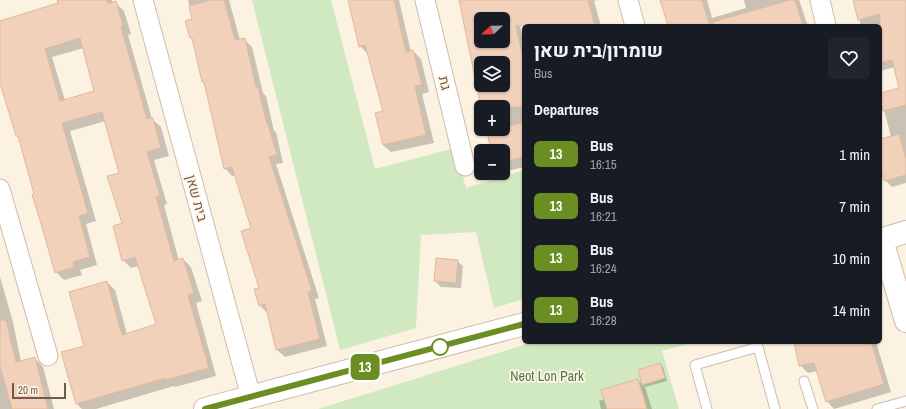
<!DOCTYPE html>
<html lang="en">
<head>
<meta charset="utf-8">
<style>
	:root { --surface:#171b24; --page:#20242c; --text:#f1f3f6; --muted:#9ea1a6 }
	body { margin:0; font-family:"Archivo Narrow",Heebo,sans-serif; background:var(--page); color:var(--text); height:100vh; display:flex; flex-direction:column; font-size:15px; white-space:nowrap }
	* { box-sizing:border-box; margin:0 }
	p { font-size:13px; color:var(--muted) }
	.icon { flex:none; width:22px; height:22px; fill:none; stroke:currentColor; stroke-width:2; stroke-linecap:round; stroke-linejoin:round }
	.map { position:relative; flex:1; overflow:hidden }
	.side { position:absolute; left:522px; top:24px; width:360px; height:320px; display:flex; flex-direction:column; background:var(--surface); border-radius:6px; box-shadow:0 1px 3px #0004 }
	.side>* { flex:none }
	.badge { padding:0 8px; border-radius:6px; font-size:14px; line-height:26px }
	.needle { width:26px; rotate:248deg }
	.fabs { position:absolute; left:474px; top:12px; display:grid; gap:8px }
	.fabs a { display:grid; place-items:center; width:36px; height:36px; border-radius:6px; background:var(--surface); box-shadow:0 1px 3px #0004; font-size:20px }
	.scale { position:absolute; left:12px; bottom:10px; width:54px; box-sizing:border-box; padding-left:4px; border:2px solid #735949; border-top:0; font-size:11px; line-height:14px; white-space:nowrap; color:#735949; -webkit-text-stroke:3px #fff6e8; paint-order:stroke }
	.map>.badge { position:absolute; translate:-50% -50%; box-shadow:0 0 0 2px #fff }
	h2 { padding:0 12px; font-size:15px; line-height:36px }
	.round { display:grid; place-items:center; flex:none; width:42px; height:42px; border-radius:6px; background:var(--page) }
	.summary { display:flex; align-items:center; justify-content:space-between; height:68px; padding:0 12px }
	h1 { font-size:19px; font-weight:700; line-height:30px }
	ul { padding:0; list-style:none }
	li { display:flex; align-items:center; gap:12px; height:52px; padding:0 12px }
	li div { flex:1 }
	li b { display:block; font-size:15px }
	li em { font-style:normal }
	li .badge { min-width:44px; font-weight:700; text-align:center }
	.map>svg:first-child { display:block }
	.green { fill:#d0e9c1 }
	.shadow { fill:#0003; fill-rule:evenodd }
	.building { fill:#f1d1ba; stroke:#e3b89b; fill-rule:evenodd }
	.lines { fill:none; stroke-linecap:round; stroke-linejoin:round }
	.service-casing { stroke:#cfbcac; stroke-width:11 }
	.minor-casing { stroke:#cfbcac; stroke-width:21 }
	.tertiary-casing { stroke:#cfbcac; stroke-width:24 }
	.service { stroke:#fff; stroke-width:9 }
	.minor { stroke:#fff; stroke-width:19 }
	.tertiary { stroke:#fff; stroke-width:22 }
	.line-casing { stroke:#fff; stroke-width:9 }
	.line { stroke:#6b8e23; stroke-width:6 }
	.stop-dot { fill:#fff; stroke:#6b8e23; stroke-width:2 }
	.labels { text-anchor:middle; stroke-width:3.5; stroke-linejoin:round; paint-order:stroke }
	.street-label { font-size:14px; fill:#735949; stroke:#fff6e8 }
	.park-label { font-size:14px; fill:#517842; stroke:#fff6e8 }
</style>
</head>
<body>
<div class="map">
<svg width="906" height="409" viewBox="0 0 906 409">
	<rect width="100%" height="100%" fill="#fcf2e2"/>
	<g class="green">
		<polygon points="252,0 331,0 375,169 455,148 466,188 524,170 524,299 494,308 476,232 421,235 416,328 340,350"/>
		<polygon points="533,342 695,342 662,351 679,409 318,409"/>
	</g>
	<g class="shadow">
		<path d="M 67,0 L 112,0 L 113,3 L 116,3 L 124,11 L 131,34 L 128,35 L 152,119 L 161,127 L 169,156 L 154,160 L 167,204 L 164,205 L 179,261 L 183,259 L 191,267 L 202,301 L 196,303 L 216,376 L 175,387 L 174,386 L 96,409 L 82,409 L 77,404 L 62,353 L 86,346 L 107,282 L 115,290 L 127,334 L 157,324 L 139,266 L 131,268 L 123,260 L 120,174 L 106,121 L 70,131 L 96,221 L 86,224 L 97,265 L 80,270 L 82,275 L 64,280 L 56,272 L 20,139 L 17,136 L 0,79 L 0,22 L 59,4 ZM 84,48 L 96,91 L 65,100 L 52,57 Z"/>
		<polygon points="188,0 229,0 240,40 244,39 252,47 263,93 266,96 274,131 276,132 283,163 276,164 319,298 315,299 327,346 285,357 277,350 267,313 260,305 260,288 252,229 235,175 232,176 225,168 205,84 203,82 193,41 191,38 193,20"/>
		<polygon points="349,0 399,0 411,52 413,51 421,59 429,92 422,94 434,143 391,152 383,145 384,112 368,54 360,46"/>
		<path d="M 460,0 L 597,0 L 594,1 L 601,26 L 542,26 L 515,7 L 524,43 L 524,167 L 503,172 L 503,151 L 493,151 L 488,129 L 503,129 L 503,107 L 483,107 ZM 481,19 L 503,19 L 503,41 L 481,41 ZM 481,63 L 503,63 L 503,85 L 481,85 Z"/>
		<polygon points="661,0 707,0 712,18 746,8 744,0 799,0 808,26 669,26"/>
		<polygon points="854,0 906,0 906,183 892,187 885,180 880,161 880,140 891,137 880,94 901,89 895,67 880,71 880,26 861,26"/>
		<polygon points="457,261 463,266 461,288 441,287 435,281"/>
		<polygon points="0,277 13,322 21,362 35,358 43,367 54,409 0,409"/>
		<polygon points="795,342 876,342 891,392 834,409 827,401 818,371 808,373 800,365"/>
		<polygon points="660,364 663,367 667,381 645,387 652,409 601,409 599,401 605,399 638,380 644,386 639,371"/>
	</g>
	<g class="building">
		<path d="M 57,0 L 107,0 L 108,4 L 116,1 L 123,26 L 121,27 L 147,119 L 153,118 L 161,148 L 147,152 L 160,196 L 156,197 L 174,261 L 183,258 L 194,293 L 188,295 L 209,368 L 166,380 L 166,378 L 76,404 L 61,352 L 84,346 L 69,292 L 107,281 L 122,335 L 156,324 L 135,257 L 122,261 L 113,226 L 122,223 L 107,176 L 119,173 L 102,112 L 62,123 L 88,213 L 79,216 L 90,257 L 73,262 L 74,267 L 55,273 L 42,227 L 32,195 L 34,194 L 18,136 L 16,136 L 0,83 L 0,21 L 58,3 ZM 80,38 L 94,91 L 60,101 L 45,49 Z"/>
		<polygon points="211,0 224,0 235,40 245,38 256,87 258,87 267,124 268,124 277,155 269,157 312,291 308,292 320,339 276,350 265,304 259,306 254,289 259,288 241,231 251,228 232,167 224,169 204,82 202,82 192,38 190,38 185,21 192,19 189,6"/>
		<polygon points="348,0 394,0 406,52 413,50 422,85 415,86 426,135 383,145 375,113 383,111 365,45 359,47"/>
		<path d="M 459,0 L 588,0 L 595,26 L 516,26 L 524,61 L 524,107 L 481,107 ZM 481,19 L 503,19 L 503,41 L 481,41 ZM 481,63 L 503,63 L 503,85 L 481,85 Z"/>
		<polygon points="660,0 702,0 710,26 668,26"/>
		<polygon points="790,0 795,0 803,26 714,26 713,22"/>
		<polygon points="853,0 906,0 906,105 883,111 880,100 880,93 899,88 892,60 880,63 880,14 858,20"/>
		<polygon points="524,122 524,157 503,162 503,151 491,151 487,132 503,129 503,128"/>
		<polygon points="899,134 906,159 906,175 884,181 880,165 880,139"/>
		<polygon points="436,258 458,260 456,283 434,281"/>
		<polygon points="0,320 6,320 16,362 35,357 48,409 12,409 0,366"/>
		<polygon points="794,342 871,342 884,384 826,402 814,363 799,366"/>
		<polygon points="660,363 665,378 642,385 638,370"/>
		<polygon points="638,379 647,409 607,409 601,390"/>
	</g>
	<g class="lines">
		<g class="service-casing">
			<g id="service">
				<polyline points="804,381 813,409"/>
				<polyline points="707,409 695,365 758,347 775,409"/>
				<polyline points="877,409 906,401"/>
			</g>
		</g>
		<g class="minor-casing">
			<g id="minor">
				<polyline points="143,0 251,397"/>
				<polyline points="425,0 465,166"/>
				<polyline points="628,0 635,26"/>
				<polyline points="820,0 826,26"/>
				<polyline points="0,189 48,356"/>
			</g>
		</g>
		<g class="tertiary-casing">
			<g id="tertiary">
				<polyline points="880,240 906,232"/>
				<polyline points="882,240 906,321"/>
				<polyline points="205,409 524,324"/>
			</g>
		</g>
		<use href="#service" class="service"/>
		<use href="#minor" class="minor"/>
		<use href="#tertiary" class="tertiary"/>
	</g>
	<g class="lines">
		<g class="line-casing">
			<polyline id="line" points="205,409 524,324"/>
		</g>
		<use href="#line" class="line"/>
	</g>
	<circle class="stop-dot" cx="440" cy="347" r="8"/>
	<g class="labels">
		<g class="street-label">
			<text transform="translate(445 83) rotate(76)" y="5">גת</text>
			<text transform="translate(197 198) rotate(75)" y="5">בית שאן</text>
		</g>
		<g class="park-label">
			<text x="547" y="381">Neot Lon Park</text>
		</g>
	</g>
</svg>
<div class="fabs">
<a><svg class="needle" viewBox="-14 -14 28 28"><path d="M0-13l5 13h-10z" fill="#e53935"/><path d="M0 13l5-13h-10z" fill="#9ea1a6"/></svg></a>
<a><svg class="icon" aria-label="layers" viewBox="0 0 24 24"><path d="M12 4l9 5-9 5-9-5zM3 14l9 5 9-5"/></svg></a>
<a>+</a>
<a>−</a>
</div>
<div class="scale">20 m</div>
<b class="badge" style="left:365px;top:367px;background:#6b8e23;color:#fff">13</b>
<section class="side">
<div class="summary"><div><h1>שומרון/בית שאן</h1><p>Bus</p></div><a class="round"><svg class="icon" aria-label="heart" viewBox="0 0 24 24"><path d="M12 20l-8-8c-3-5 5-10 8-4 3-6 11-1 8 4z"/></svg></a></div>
<h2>Departures</h2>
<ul>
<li><span class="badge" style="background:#6b8e23;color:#fff">13</span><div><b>Bus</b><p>16:15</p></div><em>1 min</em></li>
<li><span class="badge" style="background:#6b8e23;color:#fff">13</span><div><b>Bus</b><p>16:21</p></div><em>7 min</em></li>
<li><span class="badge" style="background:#6b8e23;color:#fff">13</span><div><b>Bus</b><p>16:24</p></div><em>10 min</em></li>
<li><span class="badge" style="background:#6b8e23;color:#fff">13</span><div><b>Bus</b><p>16:28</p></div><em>14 min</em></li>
</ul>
</section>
</div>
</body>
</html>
